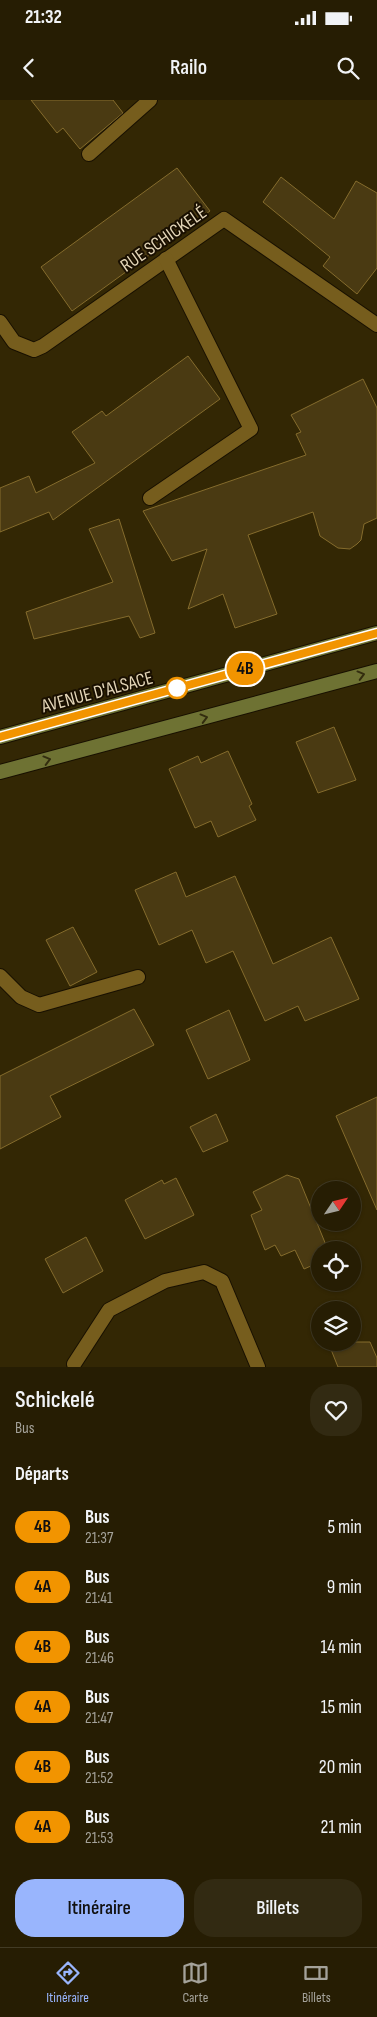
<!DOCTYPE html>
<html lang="fr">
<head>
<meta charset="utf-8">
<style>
	:root { --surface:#261d03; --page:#322a12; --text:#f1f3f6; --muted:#a4a29a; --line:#423b25; --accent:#99b5fd }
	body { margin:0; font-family:"Sofia Sans Condensed",sans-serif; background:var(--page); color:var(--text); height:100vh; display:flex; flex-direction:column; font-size:19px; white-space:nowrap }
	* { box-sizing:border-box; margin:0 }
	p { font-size:16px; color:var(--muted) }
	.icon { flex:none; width:28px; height:28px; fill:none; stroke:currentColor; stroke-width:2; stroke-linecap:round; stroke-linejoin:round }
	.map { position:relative; height:1267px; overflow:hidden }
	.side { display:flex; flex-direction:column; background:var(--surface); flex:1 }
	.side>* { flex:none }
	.badge { padding:0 10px; border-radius:16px; font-size:18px; line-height:32px }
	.needle { width:32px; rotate:55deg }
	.controls { position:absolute; left:311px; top:1081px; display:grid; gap:10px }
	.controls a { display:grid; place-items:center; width:50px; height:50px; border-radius:50%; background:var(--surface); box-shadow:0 1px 4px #0004,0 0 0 1px var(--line); font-size:25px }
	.map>.badge { position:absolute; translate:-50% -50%; box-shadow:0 0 0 2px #fff }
	h2 { padding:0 15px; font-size:19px; line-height:45px }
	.round { display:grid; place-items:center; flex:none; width:52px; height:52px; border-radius:20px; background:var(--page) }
	.head { display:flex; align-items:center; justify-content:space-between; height:85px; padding:0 15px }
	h1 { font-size:24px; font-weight:600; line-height:38px }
	.primary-button { display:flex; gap:10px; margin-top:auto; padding:10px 15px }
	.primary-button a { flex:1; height:58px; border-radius:20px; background:var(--accent); color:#111; font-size:20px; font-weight:600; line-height:58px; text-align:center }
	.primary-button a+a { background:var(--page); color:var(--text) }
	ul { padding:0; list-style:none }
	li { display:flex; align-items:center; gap:15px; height:60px; padding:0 15px }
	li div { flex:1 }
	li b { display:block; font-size:19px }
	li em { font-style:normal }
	li .badge { min-width:55px; font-weight:700; text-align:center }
	.status { display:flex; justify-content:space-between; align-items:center; height:35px; padding:0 25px; background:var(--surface); direction:ltr }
	.status svg { height:14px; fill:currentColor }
	header { display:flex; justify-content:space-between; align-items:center; height:65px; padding:0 15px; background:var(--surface); font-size:22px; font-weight:600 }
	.tab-bar { display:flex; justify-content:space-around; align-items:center; height:70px; border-top:1px solid var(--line); background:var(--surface); font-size:14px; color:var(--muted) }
	.tab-bar a { display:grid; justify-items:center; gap:2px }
	.tab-bar .current { color:var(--accent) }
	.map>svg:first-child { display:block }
	.building { fill:#4a3a12; stroke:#856c2d }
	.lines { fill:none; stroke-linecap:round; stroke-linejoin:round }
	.service-casing { stroke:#181001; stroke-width:16 }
	.minor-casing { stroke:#181001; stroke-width:16 }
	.secondary-casing { stroke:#181001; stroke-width:16 }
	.service { stroke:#765d1d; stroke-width:14 }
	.minor { stroke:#765d1d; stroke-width:14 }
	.secondary { stroke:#6e7233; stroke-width:14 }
	.oneway { stroke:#332d0f }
	.line-casing { stroke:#fff; stroke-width:11 }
	.line { stroke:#f29400; stroke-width:8 }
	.stop-dot { fill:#fff; stroke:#f29400; stroke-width:2.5 }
	.labels { text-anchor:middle; stroke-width:4; stroke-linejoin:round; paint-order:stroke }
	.street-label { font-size:19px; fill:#e3d5b7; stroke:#190f00 }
</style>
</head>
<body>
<div class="status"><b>21:32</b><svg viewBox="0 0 49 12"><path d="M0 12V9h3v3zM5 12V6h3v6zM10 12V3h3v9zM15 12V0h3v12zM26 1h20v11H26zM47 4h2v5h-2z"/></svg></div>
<header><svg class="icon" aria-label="back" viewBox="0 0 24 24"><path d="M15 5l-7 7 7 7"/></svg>Railo<svg class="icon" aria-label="search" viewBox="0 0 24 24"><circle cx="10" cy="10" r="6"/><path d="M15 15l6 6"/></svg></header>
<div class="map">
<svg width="377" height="1267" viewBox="0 0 377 1267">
	<rect width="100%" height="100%" fill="#332704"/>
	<g class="building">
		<polygon points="31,0 113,0 123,13 80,49 63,28 57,33"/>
		<polygon points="177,68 210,111 72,211 41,167"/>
		<polygon points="281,77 334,119 356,81 377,93 377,168 357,194 323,166 330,157 263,102"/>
		<polygon points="188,256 220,299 53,420 49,412 0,432 0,388 29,376 36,393 95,363 72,332 102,311 106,316"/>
		<polygon points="363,279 377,308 377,418 364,424 361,440 357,444 350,449 338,448 320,436 313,412 248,435 277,514 235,528 223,494 188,509 207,449 172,461 143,411 306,355 296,334 301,332 291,315"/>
		<polygon points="119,419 155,533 140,538 129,516 34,539 26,512 113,482 89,429"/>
		<polygon points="334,627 356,680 318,693 296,642"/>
		<polygon points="228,651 252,704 249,706 256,720 218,737 211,721 195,728 169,669 198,656 201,663"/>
		<polygon points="176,772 186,797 235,776 273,864 331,837 359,899 305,921 298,906 265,921 233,851 206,863 192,830 159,845 135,790"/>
		<polygon points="73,827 97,872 70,886 46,840"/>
		<polygon points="134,909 154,945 50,996 61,1017 0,1049 0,976"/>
		<polygon points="229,910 250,960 208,979 186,930"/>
		<polygon points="377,997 377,1110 336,1016"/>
		<polygon points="216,1014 228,1041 203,1052 190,1027"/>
		<polygon points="287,1075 299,1079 328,1150 320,1150 320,1162 304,1169 295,1150 281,1156 275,1145 265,1150 251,1115 262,1110 253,1092"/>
		<polygon points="176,1078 194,1115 145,1139 125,1100 162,1080 164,1084"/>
		<polygon points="86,1137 103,1171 63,1193 45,1159"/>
		<polygon points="328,1242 370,1242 377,1258 377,1267 338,1267"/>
	</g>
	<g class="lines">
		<g class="service-casing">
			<g id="service">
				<polyline points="89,54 150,0"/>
				<polyline points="0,222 14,242 34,250 43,246 224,119 377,225"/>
				<polyline points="150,398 251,329 166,159"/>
				<polyline points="0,876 21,897 39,905 138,877"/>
			</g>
		</g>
		<g class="minor-casing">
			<polyline id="minor" points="74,1264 109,1210 165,1181 204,1172 222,1181 258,1267"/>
		</g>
		<g class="secondary-casing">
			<g id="secondary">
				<polyline points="0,637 377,533"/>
				<polyline points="0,672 377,571"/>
			</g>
		</g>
		<use href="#service" class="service"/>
		<use href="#minor" class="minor"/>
		<use href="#secondary" class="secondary"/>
	</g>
	<defs><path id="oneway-chevron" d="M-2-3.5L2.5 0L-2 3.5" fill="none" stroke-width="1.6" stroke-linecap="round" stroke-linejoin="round" transform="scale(1.25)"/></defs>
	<g class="oneway">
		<use href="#oneway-chevron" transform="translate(361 575) rotate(-15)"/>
		<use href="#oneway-chevron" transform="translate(204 618) rotate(-15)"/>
		<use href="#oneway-chevron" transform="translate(47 660) rotate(-15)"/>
	</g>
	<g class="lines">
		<g class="line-casing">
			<polyline id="line" points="0,637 377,533"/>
		</g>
		<use href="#line" class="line"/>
	</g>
	<circle class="stop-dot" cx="177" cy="588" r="10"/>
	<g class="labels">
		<g class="street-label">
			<text transform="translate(163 138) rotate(-35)" y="7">RUE SCHICKELÉ</text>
			<text transform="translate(97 591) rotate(-15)" y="7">AVENUE D'ALSACE</text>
		</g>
	</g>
</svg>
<div class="controls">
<a><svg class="needle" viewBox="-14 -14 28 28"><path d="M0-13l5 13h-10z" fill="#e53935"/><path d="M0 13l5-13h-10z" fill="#a4a29a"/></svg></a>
<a><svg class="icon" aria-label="locate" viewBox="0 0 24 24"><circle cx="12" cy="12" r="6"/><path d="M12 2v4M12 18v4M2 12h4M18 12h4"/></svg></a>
<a><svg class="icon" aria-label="layers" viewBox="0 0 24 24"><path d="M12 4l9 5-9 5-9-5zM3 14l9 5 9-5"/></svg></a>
</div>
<b class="badge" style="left:245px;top:569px;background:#f29400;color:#111">4B</b>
</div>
<section class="side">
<div class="head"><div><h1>Schickelé</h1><p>Bus</p></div><a class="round"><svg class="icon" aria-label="heart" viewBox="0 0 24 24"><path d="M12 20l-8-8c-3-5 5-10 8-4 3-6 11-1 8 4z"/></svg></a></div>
<h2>Départs</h2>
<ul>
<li><span class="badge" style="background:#f29400;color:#111">4B</span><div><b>Bus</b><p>21:37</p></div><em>5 min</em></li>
<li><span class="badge" style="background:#f29400;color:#111">4A</span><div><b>Bus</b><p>21:41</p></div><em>9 min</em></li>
<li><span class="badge" style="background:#f29400;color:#111">4B</span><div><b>Bus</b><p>21:46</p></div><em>14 min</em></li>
<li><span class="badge" style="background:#f29400;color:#111">4A</span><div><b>Bus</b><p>21:47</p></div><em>15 min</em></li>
<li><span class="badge" style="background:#f29400;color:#111">4B</span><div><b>Bus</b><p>21:52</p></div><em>20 min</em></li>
<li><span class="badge" style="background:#f29400;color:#111">4A</span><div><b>Bus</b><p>21:53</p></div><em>21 min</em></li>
</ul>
<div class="primary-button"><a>Itinéraire</a><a>Billets</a></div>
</section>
<nav class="tab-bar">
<a class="current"><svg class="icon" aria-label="directions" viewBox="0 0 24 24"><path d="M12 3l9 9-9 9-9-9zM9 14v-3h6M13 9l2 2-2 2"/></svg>Itinéraire</a>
<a><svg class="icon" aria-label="map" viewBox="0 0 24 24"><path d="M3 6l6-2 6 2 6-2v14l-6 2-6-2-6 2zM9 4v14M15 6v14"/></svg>Carte</a>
<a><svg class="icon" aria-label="tickets" viewBox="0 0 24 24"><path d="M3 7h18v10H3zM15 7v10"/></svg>Billets</a>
</nav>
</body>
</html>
